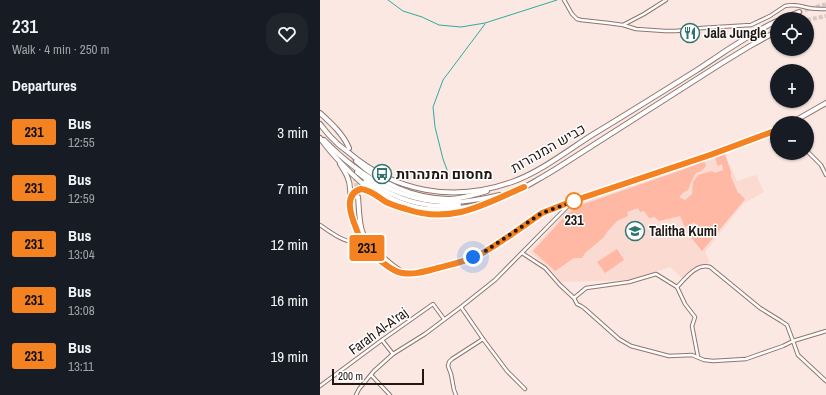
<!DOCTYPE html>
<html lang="en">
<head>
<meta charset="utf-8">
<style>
	:root { --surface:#171b24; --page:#20242c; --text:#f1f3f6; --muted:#9ea1a6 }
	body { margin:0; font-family:"Archivo Narrow",Heebo,sans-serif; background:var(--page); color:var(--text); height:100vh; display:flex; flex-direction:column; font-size:15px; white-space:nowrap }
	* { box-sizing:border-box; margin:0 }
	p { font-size:13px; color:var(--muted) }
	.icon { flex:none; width:22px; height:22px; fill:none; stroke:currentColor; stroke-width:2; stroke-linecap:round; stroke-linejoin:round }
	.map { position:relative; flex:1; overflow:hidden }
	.panel { display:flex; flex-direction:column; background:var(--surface); width:320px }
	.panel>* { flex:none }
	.badge { padding:0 8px; border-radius:3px; font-size:14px; line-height:26px }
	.controls { position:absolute; left:450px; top:12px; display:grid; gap:8px }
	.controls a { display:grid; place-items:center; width:44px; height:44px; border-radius:50%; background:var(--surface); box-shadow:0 1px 3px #0004; font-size:20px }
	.scale { position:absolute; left:12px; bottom:10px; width:92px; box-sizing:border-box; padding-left:4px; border:2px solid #211713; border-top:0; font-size:11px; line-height:14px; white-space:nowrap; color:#211713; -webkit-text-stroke:3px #fff; paint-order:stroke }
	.you { position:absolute; width:20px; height:20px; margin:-10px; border:3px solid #fff; border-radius:50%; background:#1a73e8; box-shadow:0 0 0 6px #1a73e833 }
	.map>.badge { position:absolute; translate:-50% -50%; box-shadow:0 0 0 2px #fff }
	h2 { padding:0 12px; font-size:15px; line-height:36px }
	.round { display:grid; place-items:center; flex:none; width:42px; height:42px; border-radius:16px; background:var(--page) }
	.head { display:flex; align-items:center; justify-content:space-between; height:68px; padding:0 12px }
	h1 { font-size:19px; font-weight:600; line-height:30px }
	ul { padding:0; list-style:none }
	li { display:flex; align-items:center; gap:12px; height:56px; padding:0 12px }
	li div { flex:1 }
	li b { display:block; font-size:15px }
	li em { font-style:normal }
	li .badge { min-width:44px; font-weight:700; text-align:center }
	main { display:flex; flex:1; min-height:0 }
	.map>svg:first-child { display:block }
	.built { fill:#fadad1 }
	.green { fill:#feb8a3 }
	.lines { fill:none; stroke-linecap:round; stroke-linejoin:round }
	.stream { stroke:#2fab9d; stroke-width:1 }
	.trunk-tunnel { stroke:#dac9c3; stroke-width:4; stroke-dasharray:4 2; stroke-linecap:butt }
	.minor-casing { stroke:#91756d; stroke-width:4.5 }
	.primary-casing { stroke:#91756d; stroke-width:6 }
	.trunk-casing { stroke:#91756d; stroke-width:6 }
	.minor { stroke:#fff; stroke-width:2.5 }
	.primary { stroke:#fff; stroke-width:4 }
	.trunk { stroke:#fff; stroke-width:4 }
	.line-casing { stroke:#fff; stroke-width:9 }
	.line { stroke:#f58220; stroke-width:6 }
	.walk { stroke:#211713; stroke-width:4; stroke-dasharray:0 7.2 }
	.stop-dot { fill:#fff; stroke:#f58220; stroke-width:2 }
	.labels { text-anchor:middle; stroke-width:3; stroke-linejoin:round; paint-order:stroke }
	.poi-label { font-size:14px; font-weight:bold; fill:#211713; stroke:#fff; text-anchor:start }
	.street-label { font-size:14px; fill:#211713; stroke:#fff }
	.stop-label { font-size:14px; font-weight:bold; fill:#211713; stroke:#fff }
</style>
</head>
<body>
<main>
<section class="panel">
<div class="head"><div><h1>231</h1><p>Walk · 4 min · 250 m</p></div><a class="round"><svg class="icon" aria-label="heart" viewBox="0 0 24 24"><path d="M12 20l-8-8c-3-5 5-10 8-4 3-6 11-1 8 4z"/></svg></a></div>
<h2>Departures</h2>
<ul>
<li><span class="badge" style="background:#f58220;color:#111">231</span><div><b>Bus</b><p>12:55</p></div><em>3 min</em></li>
<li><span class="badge" style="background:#f58220;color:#111">231</span><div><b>Bus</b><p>12:59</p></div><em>7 min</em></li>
<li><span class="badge" style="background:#f58220;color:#111">231</span><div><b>Bus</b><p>13:04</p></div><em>12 min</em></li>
<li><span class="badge" style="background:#f58220;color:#111">231</span><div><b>Bus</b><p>13:08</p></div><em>16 min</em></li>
<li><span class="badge" style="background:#f58220;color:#111">231</span><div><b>Bus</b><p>13:11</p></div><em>19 min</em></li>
</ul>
</section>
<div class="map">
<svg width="506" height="395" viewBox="0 0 506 395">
	<rect width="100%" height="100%" fill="#fbe8e2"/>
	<polygon class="built" points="404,153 417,181 436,175 444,192 424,203 385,252 390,262 371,271 363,279 350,267 310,280 240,282 235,274 210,252 247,210 265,200"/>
	<g class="green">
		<polygon points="405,154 411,172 411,177 418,193 419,193 425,199 382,251 370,236 376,231 375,222 365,227 360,216 339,221 335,217 329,218 324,211 320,212 318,208 307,212 308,216 297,221 287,232 284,237 265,253 262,258 254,258 235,271 213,251 248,213 261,205 365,169 384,161 386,166 381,171 376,173 372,180 368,190 364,192 359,197 365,200 372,194 373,182 378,175 392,171 395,173 403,170 402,164 398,166 395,158"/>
		<polygon points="297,249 304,260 285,273 277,262"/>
	</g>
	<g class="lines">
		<g class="stream">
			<polyline points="68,0 83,11 102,17 119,25 141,27 165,23 237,0"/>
			<polyline points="129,175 123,159 115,127 113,107 123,80 165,24"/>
		</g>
		<g class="trunk-tunnel">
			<polyline points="479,12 506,4"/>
			<polyline points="487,20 506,16"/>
			<polyline points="29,148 33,159 37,193"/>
		</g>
		<g class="minor-casing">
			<g id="minor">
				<path d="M 244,0 L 252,14 L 257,19 L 261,20 L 288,23 L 303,25 L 316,29 L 345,31 L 356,31 L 382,28 L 431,25 L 450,16 L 465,6 C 475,4 479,6 489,8 C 494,9 500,9 506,9"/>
				<polyline points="303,25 324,14 346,0"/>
				<polyline points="487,151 501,165 506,175"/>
				<path d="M 0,225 C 14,235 25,243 43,244"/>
				<polyline points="202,253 225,268 240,285 254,298 257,304 261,306 264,308 299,339 311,346 349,356 372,355 384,360 393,361 426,359 463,346 473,341 503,332 506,331"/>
				<path d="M 357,287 C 366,278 376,263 390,267 L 440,308 L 461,321 L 467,325 L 473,341 L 478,355 L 506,381"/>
				<polyline points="254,298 266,288 309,282 336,274 357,287 365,304 375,317 372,326 378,357"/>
				<polyline points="141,307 163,339 187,371 205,389"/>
				<polyline points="62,340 73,354"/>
				<polyline points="51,375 70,395"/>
				<polyline points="0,386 62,340 113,304 124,319"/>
				<polyline points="36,395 39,389 54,371 73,354 105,334 141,307 175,280 248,206 250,203"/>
				<polyline points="136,395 134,390 131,374 128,366 129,362 132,359 163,339"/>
			</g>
		</g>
		<g class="primary-casing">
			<g id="primary">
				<polyline points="471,123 506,103"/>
				<path d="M 20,164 C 25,172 30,179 30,189 C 31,197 29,204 31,211 C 32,221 37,231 41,240 L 51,252 L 73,270 L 83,273 L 98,273 L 146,261 L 161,254 L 222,213 L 251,202 L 390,155 L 457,130"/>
				<path d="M 30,199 C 37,189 40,187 51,192"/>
			</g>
		</g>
		<g class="trunk-casing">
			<g id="trunk">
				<polyline points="461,19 479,12"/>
				<path d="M 0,113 C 12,124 23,134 29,148"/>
				<path d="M 0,124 C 5,130 9,136 14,140 C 18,145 23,148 28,152 C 75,192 133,203 192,182 C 220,172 247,151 272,135 C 307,114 342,92 377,70 C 403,53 429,34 457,21"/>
				<path d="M 0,138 C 12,155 27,170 44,185 C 51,191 59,199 68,203 C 90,213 115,217 140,213 C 156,210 172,201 188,194 C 193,191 199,189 205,187 C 217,180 230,173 242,165 L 402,63 L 430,46 L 457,31"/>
				<path d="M 4,140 C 39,176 83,204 135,202 C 150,202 165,198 180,195"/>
				<path d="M 36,161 C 61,184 94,198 128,199 C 141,199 154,195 167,191"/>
				<path d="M 37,172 C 56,188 83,202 109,205 C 119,207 129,206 139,205"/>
				<path d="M 45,182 C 82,209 112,215 156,205"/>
				<path d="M 38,197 C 39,208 39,221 42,231 C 47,246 70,264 83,273"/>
			</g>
		</g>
		<use href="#minor" class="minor"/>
		<use href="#primary" class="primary"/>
		<use href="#trunk" class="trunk"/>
	</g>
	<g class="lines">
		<g class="line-casing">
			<path id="line" d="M 204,187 C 183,196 163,207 141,212 C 123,216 103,215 86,209 C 79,207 72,205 66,202 C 58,197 51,190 41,189 C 23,194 31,216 36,228 C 38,234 40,240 44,245 C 50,253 72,272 82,273 C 95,275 106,271 118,268 C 133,264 148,261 161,254 C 182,242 202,227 222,213 L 250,202 L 390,155 L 457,130"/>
		</g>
		<use href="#line" class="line"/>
		<polyline class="walk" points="153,257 161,254 222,213 254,201"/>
	</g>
	<defs>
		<g id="restaurant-ring" transform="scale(1)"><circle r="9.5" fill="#fff" stroke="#30766e" stroke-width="1.5"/><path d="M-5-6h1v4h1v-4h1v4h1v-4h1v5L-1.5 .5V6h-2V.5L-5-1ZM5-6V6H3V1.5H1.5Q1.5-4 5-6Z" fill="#30766e"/></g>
		<g id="bus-ring" transform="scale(1)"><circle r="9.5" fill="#fff" stroke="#30766e" stroke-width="1.5"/><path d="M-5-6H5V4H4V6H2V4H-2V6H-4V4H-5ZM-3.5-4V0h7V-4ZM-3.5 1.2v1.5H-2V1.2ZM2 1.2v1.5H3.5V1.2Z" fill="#30766e"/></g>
		<g id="school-ring" transform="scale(1)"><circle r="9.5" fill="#fff" stroke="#30766e" stroke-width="1.5"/><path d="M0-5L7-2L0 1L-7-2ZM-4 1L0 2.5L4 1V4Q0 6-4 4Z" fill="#30766e"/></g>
	</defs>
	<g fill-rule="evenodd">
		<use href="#restaurant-ring" x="370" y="33"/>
		<use href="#bus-ring" x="62" y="174"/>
		<use href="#school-ring" x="315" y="231"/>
	</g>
	<circle class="stop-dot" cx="254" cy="201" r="8"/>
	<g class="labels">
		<g class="poi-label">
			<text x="384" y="38">Jala Jungle</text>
			<text x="76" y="179">מחסום המנהרות</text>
			<text x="329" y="236">Talitha Kumi</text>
		</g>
		<g class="street-label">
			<text transform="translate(228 148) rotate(-30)" y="5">כביש המנהרות</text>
			<text transform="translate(58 331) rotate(-36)" y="5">Farah Al-A'raj</text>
		</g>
		<g class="stop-label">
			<text x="254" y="225">231</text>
		</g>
	</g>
</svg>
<div class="controls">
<a><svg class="icon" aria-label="locate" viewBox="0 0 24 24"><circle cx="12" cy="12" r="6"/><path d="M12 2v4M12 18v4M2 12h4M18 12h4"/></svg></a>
<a>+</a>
<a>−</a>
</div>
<div class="scale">200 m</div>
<div class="you" style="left:153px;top:257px"></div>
<b class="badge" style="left:47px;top:248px;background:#f58220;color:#111">231</b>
</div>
</main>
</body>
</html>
